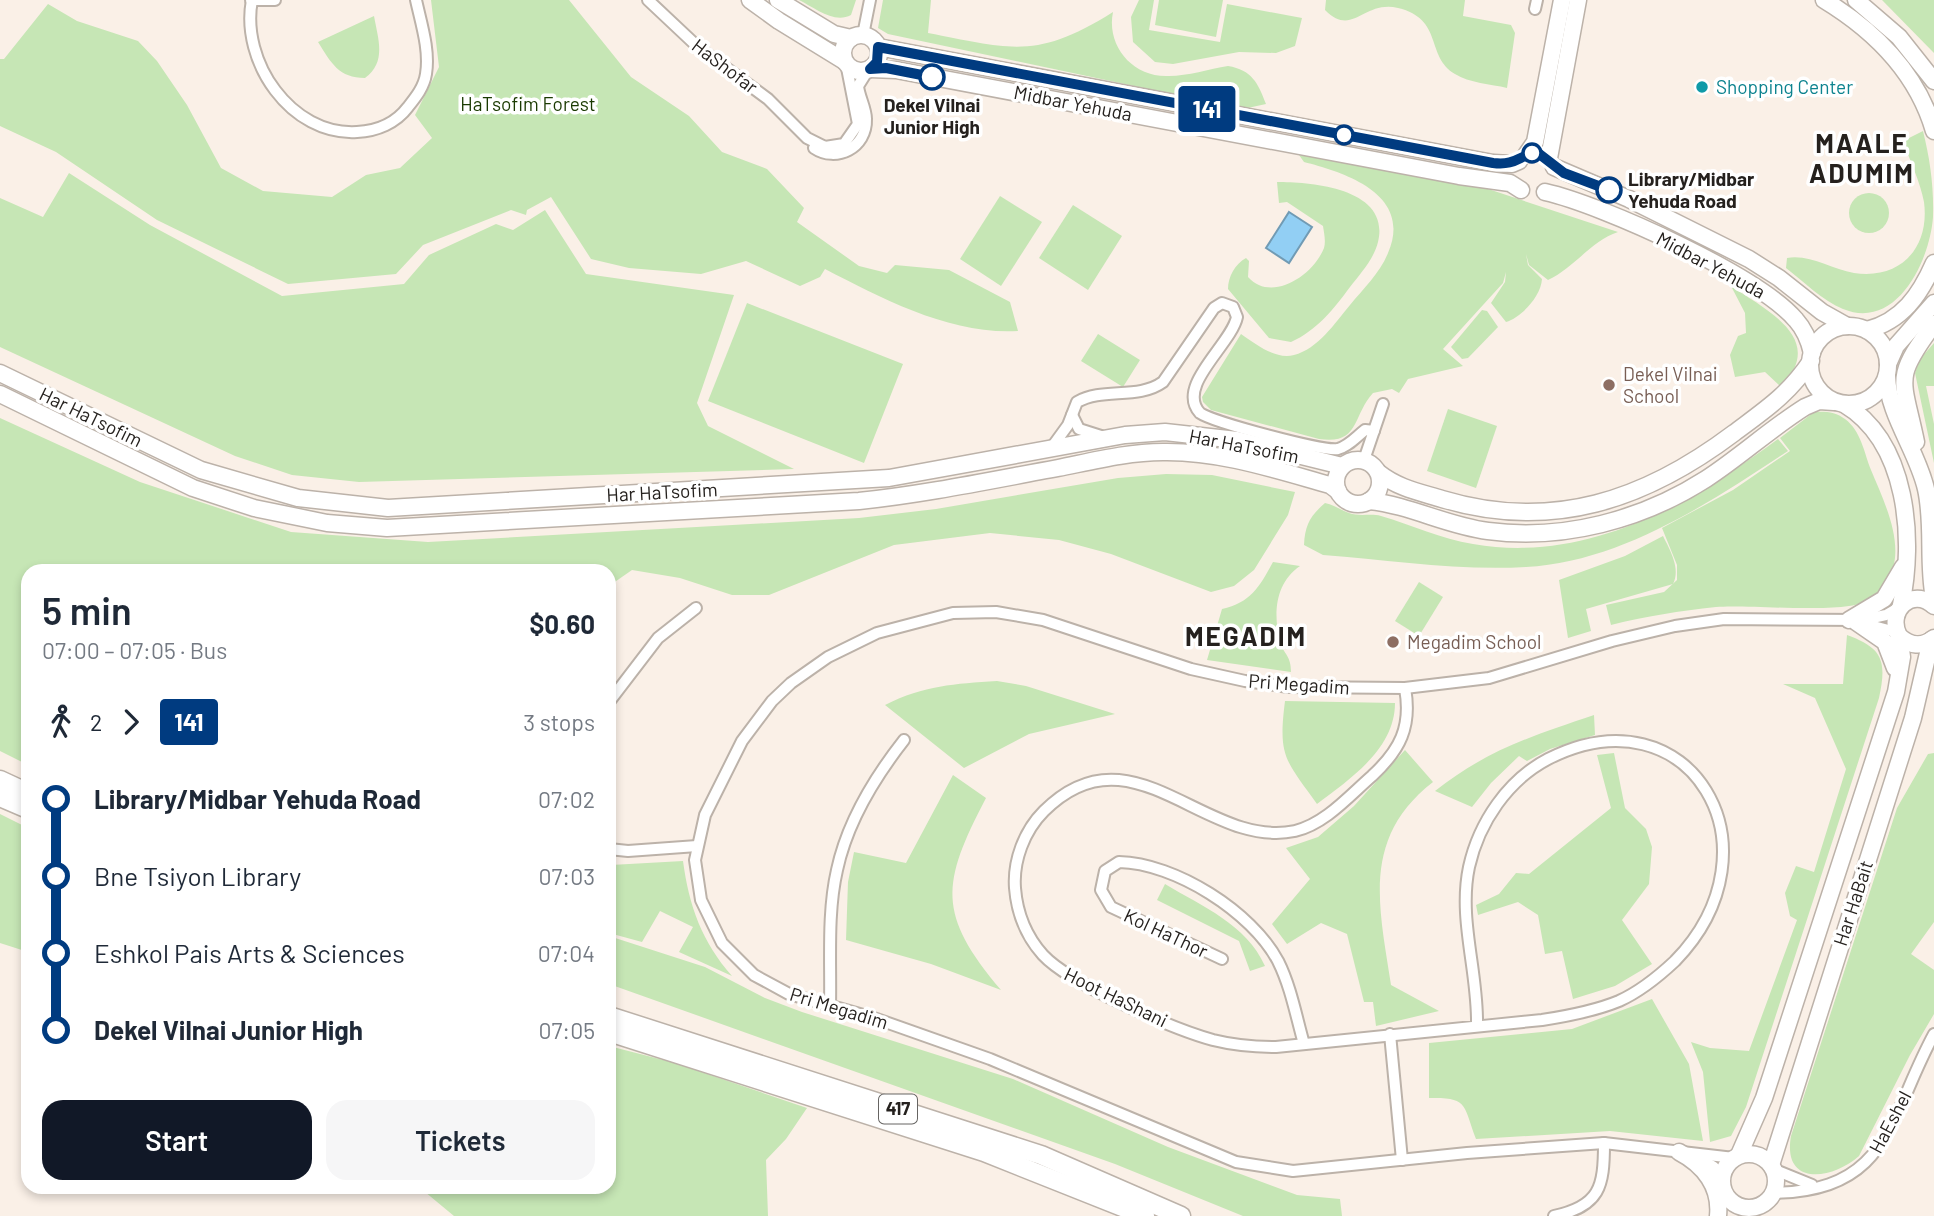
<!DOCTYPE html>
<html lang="en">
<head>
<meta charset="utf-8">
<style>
	:root { --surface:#fff; --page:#f6f6f7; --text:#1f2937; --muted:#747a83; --accent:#111827 }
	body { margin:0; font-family:Barlow,sans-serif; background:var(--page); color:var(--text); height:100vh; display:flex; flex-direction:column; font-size:26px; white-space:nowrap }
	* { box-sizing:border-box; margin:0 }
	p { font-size:23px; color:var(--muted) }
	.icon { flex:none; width:38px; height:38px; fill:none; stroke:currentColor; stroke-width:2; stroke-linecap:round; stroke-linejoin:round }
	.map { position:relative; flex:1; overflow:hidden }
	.panel { position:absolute; left:21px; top:564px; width:595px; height:630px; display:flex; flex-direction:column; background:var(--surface); border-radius:21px; box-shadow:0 4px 10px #0003 }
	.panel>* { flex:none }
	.badge { padding:0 14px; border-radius:5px; font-size:24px; line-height:46px }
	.map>.badge { position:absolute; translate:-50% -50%; box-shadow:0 0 0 4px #fff }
	.legs { display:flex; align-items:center; gap:10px; height:77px; padding:0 21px; font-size:23px }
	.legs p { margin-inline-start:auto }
	.summary { display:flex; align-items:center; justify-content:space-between; height:119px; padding:0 21px }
	h1 { font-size:38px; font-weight:600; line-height:52px }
	.cta { display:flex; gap:14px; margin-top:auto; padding:14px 21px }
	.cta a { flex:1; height:80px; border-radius:21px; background:var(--accent); color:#fff; font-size:28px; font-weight:600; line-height:80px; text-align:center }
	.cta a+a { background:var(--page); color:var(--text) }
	ul { padding:0 21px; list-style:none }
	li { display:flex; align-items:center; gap:24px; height:77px; font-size:26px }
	li i { display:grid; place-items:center; width:10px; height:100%; margin:0 9px; background:currentColor }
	li i::after { content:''; width:18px; height:18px; margin:-9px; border:5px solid; border-radius:50%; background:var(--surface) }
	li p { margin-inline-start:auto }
	li:first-child i { background:linear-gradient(#0000 50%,currentColor 0) }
	li:last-child i { background:linear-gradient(currentColor 50%,#0000 0) }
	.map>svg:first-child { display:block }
	.green { fill:#c6e6b5 }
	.water { fill:#92cff4; stroke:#719bb4; stroke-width:2 }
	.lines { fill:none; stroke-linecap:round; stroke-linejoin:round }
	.street-casing { stroke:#bcb2a9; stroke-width:14 }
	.secondary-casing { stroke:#bcb2a9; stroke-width:19 }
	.primary-casing { stroke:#bcb2a9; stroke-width:21 }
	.street { stroke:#fff; stroke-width:10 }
	.secondary { stroke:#fff; stroke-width:16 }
	.primary { stroke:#fff; stroke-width:18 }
	.line-1-casing { stroke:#fff; stroke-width:16 }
	.line-1 { stroke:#003b80; stroke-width:10 }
	.stop-1-dot { fill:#fff; stroke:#003b80; stroke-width:3.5 }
	.culture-dot { fill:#0f9aa8; stroke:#fff; stroke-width:2.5 }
	.education-dot { fill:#8d6e63; stroke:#fff; stroke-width:2.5 }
	.labels { text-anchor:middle; stroke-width:7; stroke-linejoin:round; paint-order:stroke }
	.shield { fill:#fff; stroke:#666462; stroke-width:2 }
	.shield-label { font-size:18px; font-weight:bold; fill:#25211e }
	.street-label { font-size:19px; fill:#25211e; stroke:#fff }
	.culture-label { font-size:19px; fill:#0d838f; stroke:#fff; text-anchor:start }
	.park-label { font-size:19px; fill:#1a3a01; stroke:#fff }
	.stop-label { font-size:19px; font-weight:bold; fill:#25211e; stroke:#fff }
	.education-label { font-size:19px; fill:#785e54; stroke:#fff; text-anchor:start }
	.district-label { font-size:26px; font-weight:bold; letter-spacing:2px; fill:#25211e; stroke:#fff }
</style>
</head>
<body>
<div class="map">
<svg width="1934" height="1216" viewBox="0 0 1934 1216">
	<rect width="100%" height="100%" fill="#faf0e7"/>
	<g class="green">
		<path d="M 431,0 L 569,0 L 631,77 L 689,116 L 722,152 L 767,169 L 804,208 L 797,222 L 859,266 L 887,273 L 895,265 L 949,270 L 1010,302 L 1018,331 C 951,335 883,299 825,269 L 820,277 L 800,286 L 746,261 L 701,274 L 629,268 L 591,259 L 551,197 L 527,210 L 526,215 L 511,210 L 423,245 L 396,274 L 288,284 L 157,220 L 56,152 L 0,126 L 0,59 L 4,59 L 48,4 L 77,21 L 138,41 L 157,61 L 187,105 L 221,168 L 263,191 L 332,197 L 366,175 L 400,168 L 432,138 L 415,115 L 439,67 Z"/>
		<path d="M 799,0 L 856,0 L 851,15 C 834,24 815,8 799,0 Z"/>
		<path d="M 883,0 L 931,0 L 928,33 C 1011,49 1037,60 1113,12 C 1106,46 1133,78 1169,76 C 1188,76 1209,69 1228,66 C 1252,70 1258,83 1266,104 L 1243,109 L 888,34 L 878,28 Z"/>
		<polygon points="1139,0 1154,0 1149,30 1220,42 1227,4 1302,18 1295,46 1276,53 1239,52 1173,64 1155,62 1133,42 1131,17"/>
		<polygon points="1159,0 1223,0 1216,37 1155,25"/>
		<path d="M 1326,0 L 1465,0 L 1463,16 L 1511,25 L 1515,33 L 1507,88 C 1491,84 1469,83 1455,74 C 1425,56 1444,19 1398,8 C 1363,0 1353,38 1325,10 Z"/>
		<polygon points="1882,0 1934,0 1934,53"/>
		<path d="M 374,16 C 378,39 387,62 365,78 C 339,78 331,63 318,42 Z"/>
		<path d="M 1923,131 C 1930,159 1934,187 1933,217 C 1930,260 1897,331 1843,309 C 1823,301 1803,281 1786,268 L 1787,258 C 1810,254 1831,269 1854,273 C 1900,280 1930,248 1924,202 C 1920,181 1910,161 1903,141 Z"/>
		<path d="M 1299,155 L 1470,183 L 1618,232 C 1591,241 1574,268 1548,280 L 1529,265 L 1526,254 L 1528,265 L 1542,279 C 1541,296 1522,317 1506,322 L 1491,303 L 1505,282 L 1506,272 L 1503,283 L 1443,349 L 1463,366 L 1408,379 L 1399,393 L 1392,389 L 1373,393 C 1352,416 1360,445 1319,439 L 1211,410 L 1203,402 L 1202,397 L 1241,334 C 1256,344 1275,360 1294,355 C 1318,349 1335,323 1350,305 C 1363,289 1380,273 1388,253 C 1413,195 1347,173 1304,162 Z"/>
		<polygon points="69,173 150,225 282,296 404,284 429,255 496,224 513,230 545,210 586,274 734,295 697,403 708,426 794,469 359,482 292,475 235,456 0,347 0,198 43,217"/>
		<path d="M 1277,182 C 1311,182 1391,188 1378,242 C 1374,259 1360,274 1350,287 C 1334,309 1316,331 1291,342 L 1269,338 L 1228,289 C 1228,277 1235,264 1246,258 L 1249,261 L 1248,277 C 1271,303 1313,276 1324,248 C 1326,241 1324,233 1323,226 L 1287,202 L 1279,203 Z"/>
		<circle cx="1869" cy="213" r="20"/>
		<polygon points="1000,196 1042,222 1001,286 960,259"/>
		<polygon points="1073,205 1122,236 1088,290 1039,258"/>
		<path d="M 1731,286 C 1768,311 1827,339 1781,387 L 1765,372 L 1735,377 L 1730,355 L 1738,336 L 1746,333 L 1745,313 Z"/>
		<polygon points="747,303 903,364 864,463 708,401"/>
		<polygon points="1482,310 1487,311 1498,327 1468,358 1462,359 1451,347"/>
		<polygon points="1098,334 1140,360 1123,387 1081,361"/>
		<polygon points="1934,343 1934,386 1926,386 1934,424 1934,463 1915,373 1920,359"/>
		<polygon points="1448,409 1497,426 1476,488 1427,471"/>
		<path d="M 1814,412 C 1825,411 1836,412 1845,419 C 1861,431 1864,452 1871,470 C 1888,511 1917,567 1869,600 C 1846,615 1749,604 1716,607 C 1680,611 1646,616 1611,625 L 1606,605 L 1664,592 L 1677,580 L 1677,565 L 1662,528 L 1733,490 L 1790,451 L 1780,438 Z"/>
		<polygon points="0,418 140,482 291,532 428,542 859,518 936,509 1118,478 1166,474 1212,475 1295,492 1288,515 1254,570 1234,586 1211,592 1111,554 1059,540 990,533 894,545 769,595 732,595 680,578 632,570 609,586 609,570 28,570 28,765 0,751"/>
		<path d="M 1778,439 L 1788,451 C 1711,502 1621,562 1526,567 C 1459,571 1390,560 1323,555 L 1304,545 C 1305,525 1310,516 1325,503 C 1334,505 1341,510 1349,513 C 1360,517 1371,513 1381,516 C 1412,525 1441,539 1473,544 C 1587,564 1690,504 1778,439 Z"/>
		<path d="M 1663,536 C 1670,550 1681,569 1673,584 L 1586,609 L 1591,631 L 1568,638 L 1559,580 L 1625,556 Z"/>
		<path d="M 1273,562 L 1300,566 C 1275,583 1273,614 1280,642 C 1284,655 1291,655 1291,672 L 1207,660 L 1222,609 C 1251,603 1260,586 1273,562 Z"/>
		<polygon points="1419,582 1443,597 1419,636 1395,621"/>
		<path d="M 1847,635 C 1883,648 1887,661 1879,698 L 1746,1107 L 1731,1136 L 1710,1142 L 1703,1072 L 1691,1042 L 1710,1048 L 1749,1051 L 1797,920 L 1790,916 L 1785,893 L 1796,866 L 1814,872 L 1846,769 L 1815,698 L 1783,684 L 1843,684 Z"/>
		<path d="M 997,681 L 1026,686 L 1115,714 L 1029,734 L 964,768 L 885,705 C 925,685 954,684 997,681 Z"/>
		<path d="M 1285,701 L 1395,703 C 1395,749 1350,779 1317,804 C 1285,759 1278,757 1285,701 Z"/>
		<path d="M 1594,715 L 1595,735 L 1550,749 L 1527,761 L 1519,756 L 1491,783 L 1472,807 L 1435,791 C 1487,750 1532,736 1594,715 Z"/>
		<path d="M 1405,750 L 1433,782 C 1361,838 1379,906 1391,985 L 1439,1011 L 1376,1026 L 1373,1002 L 1364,1002 L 1347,934 L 1321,923 L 1287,944 L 1272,924 L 1310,879 L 1286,848 L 1318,837 L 1354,806 Z"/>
		<polygon points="1614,753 1625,808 1646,829 1652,847 1649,884 1622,920 1652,964 1615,986 1573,999 1562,951 1545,954 1538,915 1518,902 1478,915 1476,905 1499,894 1516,873 1529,874 1611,808 1597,755"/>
		<path d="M 1934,753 L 1934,922 L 1911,954 L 1934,970 L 1934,1014 L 1910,1055 L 1859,1156 C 1832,1180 1782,1187 1791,1136 L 1897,808 L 1928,754 Z"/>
		<path d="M 953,775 L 986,798 C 941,884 937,914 1001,990 L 931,964 L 846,940 L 848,882 L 854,852 L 906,863 Z"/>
		<polygon points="0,814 28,828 28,952 0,943"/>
		<path d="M 683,861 C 689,906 702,942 732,976 L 679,952 L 693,927 L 660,911 L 642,942 L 609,933 L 611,865 Z"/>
		<path d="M 1165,884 C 1203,907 1246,924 1265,966 L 1250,971 L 1239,941 L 1157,900 Z"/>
		<polygon points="609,936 705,967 765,998 802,1012 1013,1079 1168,1147 1297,1195 1340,1199 1342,1216 1243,1216 1115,1164 609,984"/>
		<path d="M 1652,999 L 1689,1064 L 1703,1141 L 1610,1131 L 1476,1139 C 1463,1105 1469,1097 1429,1098 L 1429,1043 L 1572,1029 Z"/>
		<polygon points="609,1046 675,1063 807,1108 786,1139 766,1160 768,1216 454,1216 419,1187 609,1186"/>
	</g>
	<polygon class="water" points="1289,212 1312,227 1289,263 1266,248"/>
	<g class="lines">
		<g class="street-casing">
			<g id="street">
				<polyline points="251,0 275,0"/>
				<path d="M 252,0 C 240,61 291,136 357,132 C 377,131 396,123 408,107 C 416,97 424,87 426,74 C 430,50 421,23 416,0"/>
				<polyline points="648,0 699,48 768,99 807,138 825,147 844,144 858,124 846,63"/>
				<polyline points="1535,9 1537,0"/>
				<polyline points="863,35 870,0"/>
				<path d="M 814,148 C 836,163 867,148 866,119 C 866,108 859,97 858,86 L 868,70"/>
				<polyline points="1072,415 1079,429 1101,436"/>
				<path d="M 1052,447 L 1068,425 L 1077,402 C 1103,387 1138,400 1163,382 L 1214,308 L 1222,303 L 1233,307 L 1237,317 C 1231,345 1175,386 1200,413 C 1213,422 1324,452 1338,449 C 1349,446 1356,437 1365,430 L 1374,431"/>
				<polyline points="1364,460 1383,404"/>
				<polyline points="1862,623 1896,632"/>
				<path d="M 1405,688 C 1412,727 1400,750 1372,776 C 1349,796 1325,824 1295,831 C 1205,850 1132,723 1044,811 C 1024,831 1013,861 1015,888 C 1017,913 1026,936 1043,955 C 1070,984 1173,1029 1213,1040 C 1233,1045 1254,1047 1276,1047 L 1542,1020 C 1568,1016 1595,1011 1619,1001 C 1639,992 1659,976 1675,961 C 1785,848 1690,687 1548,759 C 1508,780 1479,822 1469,867 C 1458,919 1478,971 1477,1024"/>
				<polyline points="609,702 658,638 696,608"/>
				<polyline points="609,849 628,851 697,846"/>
				<path d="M 1222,959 L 1111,907 L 1101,890 L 1105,871 L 1119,862 C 1175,863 1252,912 1278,961 C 1291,987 1296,1016 1304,1044"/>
				<path d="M 830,1006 C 831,962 827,913 837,870 C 847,823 875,777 904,740"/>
				<polyline points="1390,1034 1402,1160"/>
				<polyline points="1696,1156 1714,1167 1722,1183"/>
				<polyline points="1734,1158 1604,1143 1467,1153 1293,1171 1236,1162 990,1059 874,1018 789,994 754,975 722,943 701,900 695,860 705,815 742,741 772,701 791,683 828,657 877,633 953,613 996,612 1043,620 1191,669 1245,681 1289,687 1405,688 1489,678 1612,641 1675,626 1724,619 1863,620 1886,615 1898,608"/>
				<polyline points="1773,1169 1812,1185"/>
				<path d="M 1773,1193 C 1890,1191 1888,1119 1934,1034"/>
				<path d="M 1554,1216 C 1600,1206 1604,1187 1604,1143"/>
			</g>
		</g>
		<g class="secondary-casing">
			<g id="secondary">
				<polyline points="750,0 779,21 844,61"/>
				<polyline points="778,0 834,34 851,38"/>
				<path d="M 1824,0 C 1875,31 1917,73 1934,131"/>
				<polyline points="1856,0 1899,37 1934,81"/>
				<circle cx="861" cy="53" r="18"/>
				<polyline points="878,47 1493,163 1512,164 1519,161"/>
				<polyline points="870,69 896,70 1459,176 1510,183 1521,190"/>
				<polyline points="1526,155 1535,142 1562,0"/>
				<polyline points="1549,158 1578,0"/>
				<polyline points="1554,167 1629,199 1749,259 1779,278 1822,312 1847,326"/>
				<path d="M 1545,192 C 1603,205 1759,276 1796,320 C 1805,330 1809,340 1812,353"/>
				<circle cx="1849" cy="365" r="39"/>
				<path d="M 1867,330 C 1902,321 1920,295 1934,263"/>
				<polyline points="1888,364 1896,346 1934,303"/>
				<polyline points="0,373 201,470 298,498 388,508 889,478 1125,435 1165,432 1237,440 1342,466"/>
				<path d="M 1887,376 C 1888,415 1917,450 1926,489 C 1934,525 1927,562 1934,598"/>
				<path d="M 0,394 L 193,488 L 254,508 L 327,523 L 387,528 L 859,501 C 926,494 992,480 1058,468 C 1093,461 1128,452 1163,452 C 1220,451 1276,470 1330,485 L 1338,491"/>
				<path d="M 1844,404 C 1908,442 1915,539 1901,605"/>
				<path d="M 1916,442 C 1903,378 1892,380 1934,324"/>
				<circle cx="1358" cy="482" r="22"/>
				<path d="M 1379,473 C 1398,488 1419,492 1442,499 C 1552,532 1645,500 1734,433 C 1766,409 1788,395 1811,361"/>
				<path d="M 1369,501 C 1410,505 1447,526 1488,531 C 1563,541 1642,520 1706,479 C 1740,457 1770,429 1805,407 L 1819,401 L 1834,402"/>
				<path d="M 1934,606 C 1912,586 1886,611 1899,636 C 1910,646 1922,648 1934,638"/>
				<polyline points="1849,620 1884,599 1903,567"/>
				<polyline points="1856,622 1885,642 1895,668"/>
				<path d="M 1679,1152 C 1704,1165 1721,1187 1718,1216"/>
				<circle cx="1749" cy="1181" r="27"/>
				<polyline points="1739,1155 1764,1098 1896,692 1902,657 1899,636"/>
				<polyline points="1771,1165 1913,718 1931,640"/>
			</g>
		</g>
		<g class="primary-casing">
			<g id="primary">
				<polyline points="0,780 28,793"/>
				<polyline points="0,797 28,809"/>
				<polyline points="609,1016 1041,1155 1181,1216"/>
				<polyline points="609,1032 984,1152 1145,1216"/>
			</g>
		</g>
		<use href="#street" class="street"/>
		<use href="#secondary" class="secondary"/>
		<use href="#primary" class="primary"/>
	</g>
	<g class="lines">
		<g class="line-1-casing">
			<path id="line-1" d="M 932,77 L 886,68 L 870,69 L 877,62 L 878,47 L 1493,163 C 1518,166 1519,154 1538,153 L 1564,173 L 1609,190"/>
		</g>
		<use href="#line-1" class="line-1"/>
	</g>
	<g class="stop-1-dot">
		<circle cx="932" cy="77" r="12"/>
		<circle cx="1344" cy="135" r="9"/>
		<circle cx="1532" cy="153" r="9"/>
		<circle cx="1609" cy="190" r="12"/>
	</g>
	<circle class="culture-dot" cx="1702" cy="87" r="7"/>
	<g class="education-dot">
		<circle cx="1609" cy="385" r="7"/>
		<circle cx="1393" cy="642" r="7"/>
	</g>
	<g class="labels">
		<rect class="shield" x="879" y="1094.5" width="38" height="29" rx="5"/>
		<g class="shield-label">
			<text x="898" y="1115">417</text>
		</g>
		<g class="street-label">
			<text transform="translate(725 66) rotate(37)" y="7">HaShofar</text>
			<text transform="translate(1073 103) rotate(11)" y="7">Midbar Yehuda</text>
			<text transform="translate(1711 265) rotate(28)" y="7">Midbar Yehuda</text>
			<text transform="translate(91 417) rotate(26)" y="7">Har HaTsofim</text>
			<text transform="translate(1244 446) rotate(11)" y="7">Har HaTsofim</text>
			<text transform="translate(662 492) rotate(-3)" y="7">Har HaTsofim</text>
			<text transform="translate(1299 684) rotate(4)" y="7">Pri Megadim</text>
			<text transform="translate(1853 903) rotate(-72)" y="7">Har HaBait</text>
			<text transform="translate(1166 933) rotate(25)" y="7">Kol HaThor</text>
			<text transform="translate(1116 997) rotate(26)" y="7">Hoot HaShani</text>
			<text transform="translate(839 1008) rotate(17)" y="7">Pri Megadim</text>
			<text transform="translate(1890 1122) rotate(-62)" y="7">HaEshel</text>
		</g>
		<g class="culture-label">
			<text x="1716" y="94">Shopping Center</text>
		</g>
		<g class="park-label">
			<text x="528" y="111">HaTsofim Forest</text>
		</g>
		<g class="stop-label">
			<text x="932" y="112">Dekel Vilnai<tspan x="932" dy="22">Junior High</tspan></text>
			<text x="1628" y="186" text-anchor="start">Library/Midbar<tspan x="1628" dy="22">Yehuda Road</tspan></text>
		</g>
		<g class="education-label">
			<text x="1623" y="381">Dekel Vilnai<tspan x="1623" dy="22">School</tspan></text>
			<text x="1407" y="649">Megadim School</text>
		</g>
		<g class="district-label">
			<text x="1862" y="153">MAALE<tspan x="1862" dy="30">ADUMIM</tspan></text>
			<text x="1246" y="646">MEGADIM</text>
		</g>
	</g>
</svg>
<b class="badge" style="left:1207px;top:109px;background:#003b80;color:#fff">141</b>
<section class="panel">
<div class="summary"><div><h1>5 min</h1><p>07:00 – 07:05 · Bus</p></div><b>$0.60</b></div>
<div class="legs"><svg class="icon" aria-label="walk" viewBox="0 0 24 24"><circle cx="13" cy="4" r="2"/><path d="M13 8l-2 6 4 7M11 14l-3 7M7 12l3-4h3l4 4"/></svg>2<svg class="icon" aria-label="forward" viewBox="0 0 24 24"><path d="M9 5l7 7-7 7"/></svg><b class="badge" style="background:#003b80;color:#fff">141</b><p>3 stops</p></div>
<ul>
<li><i style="color:#003b80"></i><b>Library/Midbar Yehuda Road</b><p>07:02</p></li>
<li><i style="color:#003b80"></i><span>Bne Tsiyon Library</span><p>07:03</p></li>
<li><i style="color:#003b80"></i><span>Eshkol Pais Arts &amp; Sciences</span><p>07:04</p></li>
<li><i style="color:#003b80"></i><b>Dekel Vilnai Junior High</b><p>07:05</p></li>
</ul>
<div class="cta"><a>Start</a><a>Tickets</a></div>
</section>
</div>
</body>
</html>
